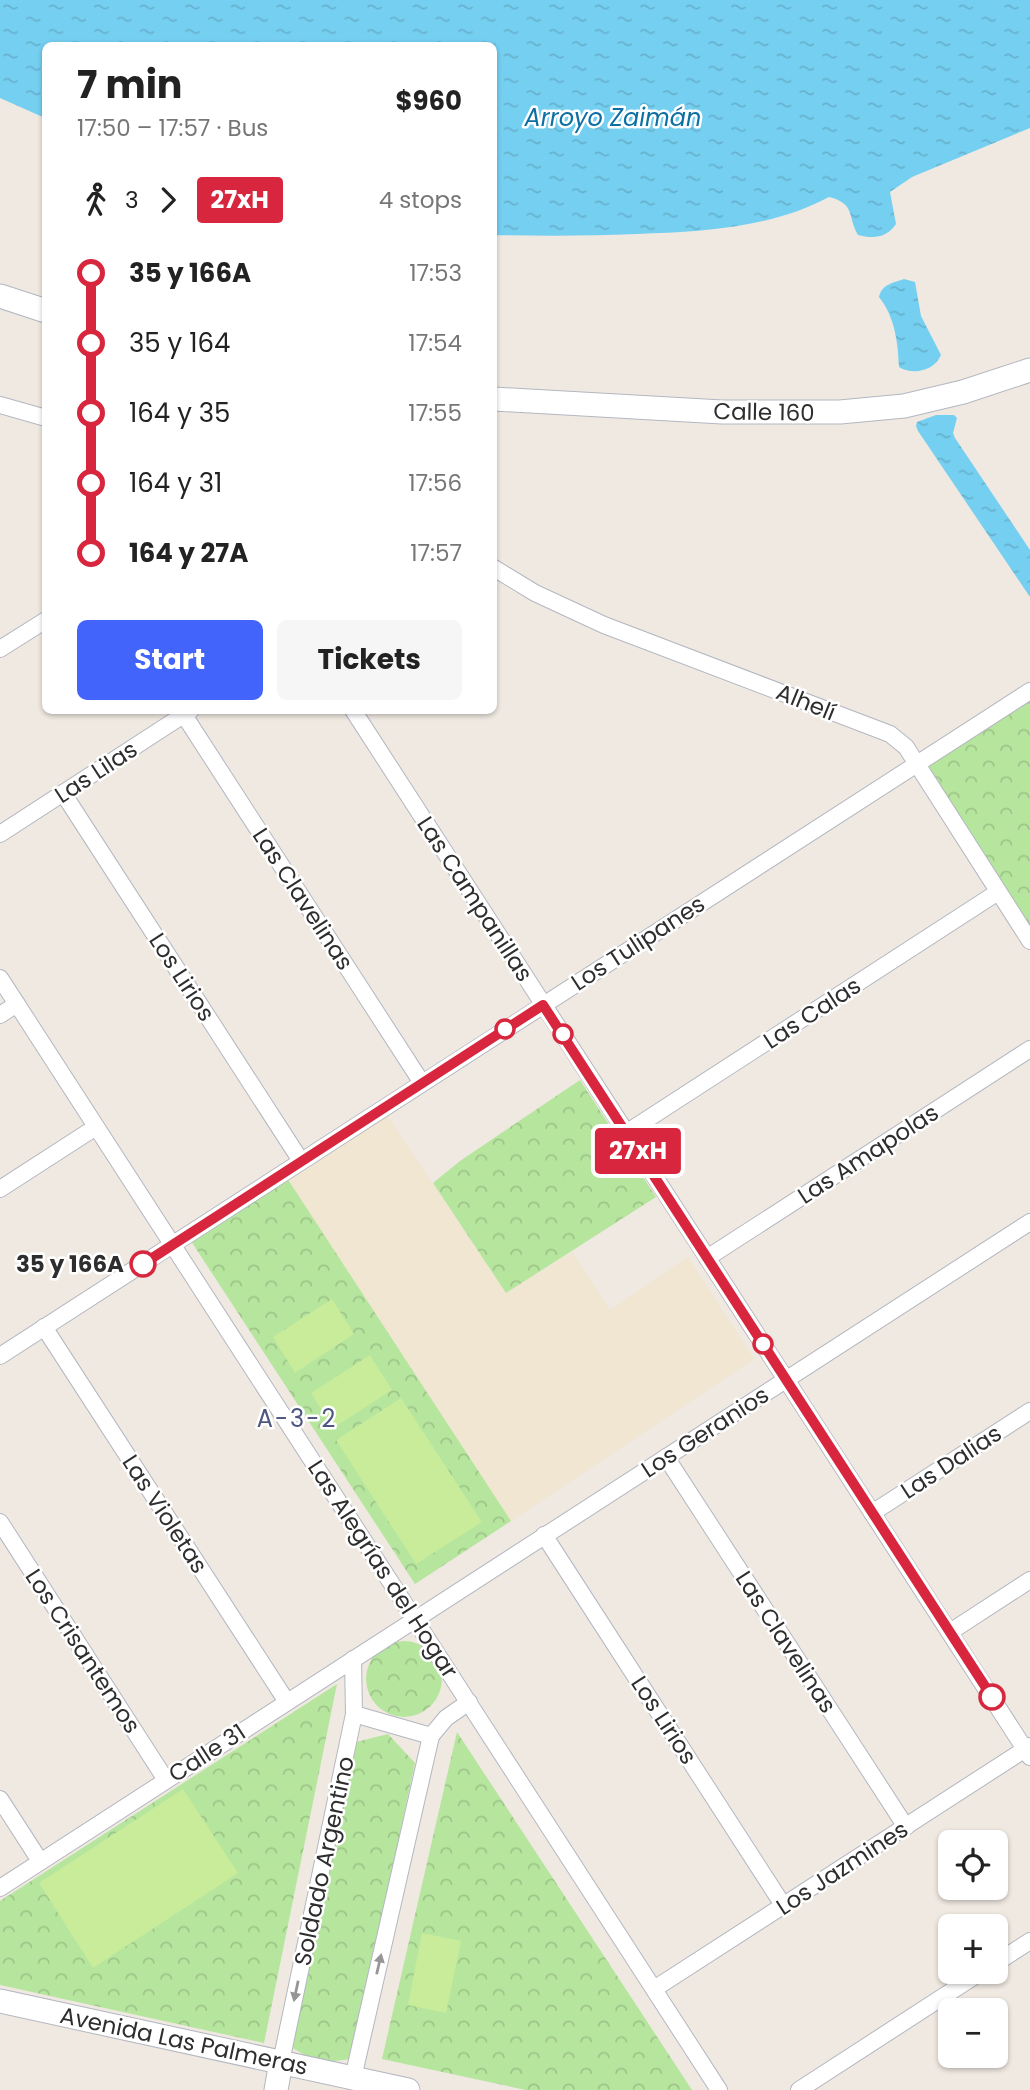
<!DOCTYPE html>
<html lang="en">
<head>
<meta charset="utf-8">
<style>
	:root { --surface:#fff; --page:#f6f6f6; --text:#222; --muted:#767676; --accent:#4264fb }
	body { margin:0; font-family:Poppins,sans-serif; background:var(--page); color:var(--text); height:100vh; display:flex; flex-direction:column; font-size:26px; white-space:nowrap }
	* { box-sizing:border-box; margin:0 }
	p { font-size:23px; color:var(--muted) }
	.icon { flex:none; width:38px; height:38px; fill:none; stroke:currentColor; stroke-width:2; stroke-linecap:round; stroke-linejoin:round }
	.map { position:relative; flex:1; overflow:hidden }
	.details { position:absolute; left:42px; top:42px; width:455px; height:672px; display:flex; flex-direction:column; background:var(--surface); border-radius:10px; box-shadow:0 2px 5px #0004 }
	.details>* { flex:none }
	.badge { padding:0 14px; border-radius:5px; font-size:24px; line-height:46px }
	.tools { position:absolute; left:938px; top:1830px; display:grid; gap:14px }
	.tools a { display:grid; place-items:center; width:70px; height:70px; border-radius:10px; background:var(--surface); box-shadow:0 2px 5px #0004; font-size:35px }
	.map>.badge { position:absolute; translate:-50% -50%; box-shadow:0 0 0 4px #fff }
	.legs { display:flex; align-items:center; gap:10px; height:77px; padding:0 35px; font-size:23px }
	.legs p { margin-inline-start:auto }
	.headline { display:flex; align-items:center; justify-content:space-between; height:119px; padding:0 35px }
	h1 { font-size:38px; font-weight:700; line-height:52px }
	.button { display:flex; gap:14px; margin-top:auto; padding:14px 35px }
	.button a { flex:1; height:80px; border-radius:10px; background:var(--accent); color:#fff; font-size:28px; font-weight:700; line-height:80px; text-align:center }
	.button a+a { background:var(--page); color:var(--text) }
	ul { padding:0 35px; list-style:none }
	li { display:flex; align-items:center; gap:24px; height:70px; font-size:26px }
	li i { display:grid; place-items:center; width:10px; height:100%; margin:0 9px; background:currentColor }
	li i::after { content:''; width:18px; height:18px; margin:-9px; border:5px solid; border-radius:50%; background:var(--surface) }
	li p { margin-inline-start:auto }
	li:first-child i { background:linear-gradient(#0000 50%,currentColor 0) }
	li:last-child i { background:linear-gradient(currentColor 50%,#0000 0) }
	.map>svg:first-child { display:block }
	.education { fill:#f0e6d1 }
	.park { fill:url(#park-crowns) }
	.pitch { fill:#c9ec9a }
	.water { fill:url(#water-ripples) }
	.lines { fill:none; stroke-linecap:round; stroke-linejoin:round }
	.street-casing { stroke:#b4b7c1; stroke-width:18 }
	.secondary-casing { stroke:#b4b7c1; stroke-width:25 }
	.street { stroke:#fff; stroke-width:16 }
	.secondary { stroke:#fff; stroke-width:23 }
	.oneway { fill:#969696 }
	.line-1-casing { stroke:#fff; stroke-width:16 }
	.line-1 { stroke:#d7263d; stroke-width:10 }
	.stop-1-dot { fill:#fff; stroke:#d7263d; stroke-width:3.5 }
	.labels { text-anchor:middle; stroke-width:5; stroke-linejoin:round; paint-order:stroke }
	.street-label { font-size:23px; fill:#2e2e2e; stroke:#fff }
	.stop-label { font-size:23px; font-weight:bold; fill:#2e2e2e; stroke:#fff; text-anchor:end }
	.water-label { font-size:24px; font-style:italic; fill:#0d6fa3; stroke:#fff }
	.neighbourhood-label { font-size:24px; letter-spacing:2px; fill:#4d5680; stroke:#fff }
</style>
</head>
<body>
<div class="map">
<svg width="1030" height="2090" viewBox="0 0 1030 2090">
	<defs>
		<pattern id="park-crowns" width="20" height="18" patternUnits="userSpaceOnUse" patternTransform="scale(1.75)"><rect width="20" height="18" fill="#b6e59e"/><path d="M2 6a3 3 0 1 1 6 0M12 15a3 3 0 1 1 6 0" fill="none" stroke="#9dc588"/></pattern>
		<pattern id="water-ripples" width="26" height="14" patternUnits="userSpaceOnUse" patternTransform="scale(1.75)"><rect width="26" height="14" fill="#75cff0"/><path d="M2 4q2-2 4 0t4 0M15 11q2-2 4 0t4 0" fill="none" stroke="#66b2ce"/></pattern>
	</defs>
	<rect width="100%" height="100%" fill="#efe9e1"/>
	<polygon class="education" points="385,1112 506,1293 572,1252 610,1310 688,1257 754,1359 511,1521 285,1175"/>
	<g class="park">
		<polygon points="1030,691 1030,941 915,764"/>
		<polygon points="580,1080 656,1197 506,1293 433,1183 460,1161"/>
		<polygon points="285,1175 511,1521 415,1584 189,1238"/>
		<circle cx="404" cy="1679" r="38"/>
		<polygon points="337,1684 264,2043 0,1985 0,1901"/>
		<polygon points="457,1732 692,2090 526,2090 382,2059"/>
		<polygon points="388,1734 415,1763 351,2059 318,2063 291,2047 352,1743"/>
	</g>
	<g class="pitch">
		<polygon points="332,1299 354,1334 295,1373 273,1337"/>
		<polygon points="370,1355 392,1390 333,1428 311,1393"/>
		<polygon points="401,1398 482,1522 416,1564 336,1440"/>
		<polygon points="183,1789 238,1873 93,1968 39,1883"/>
		<polygon points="422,1933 461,1941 446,2013 408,2005"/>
	</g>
	<g class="water">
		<path d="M 0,0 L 1030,0 L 1030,128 L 912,177 L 890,192 L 896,224 C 887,238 873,239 858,235 C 847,216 856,204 829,197 C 771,228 702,232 637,234 C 589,236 542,236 494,235 L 494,46 L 46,46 L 45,118 L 0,98 Z"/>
		<path d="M 904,279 L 915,282 L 921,316 L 941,355 C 935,370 914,376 899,367 C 898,343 895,317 879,297 C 882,284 893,283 904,279 Z"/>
		<polygon points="936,415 954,415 957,418 953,433 955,438 1030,550 1030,597 918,431 916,426 917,422"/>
	</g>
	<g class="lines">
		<g class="street-casing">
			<g id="street">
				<polyline points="0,405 46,418"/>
				<polyline points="494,568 535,593 604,625 890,734 906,747 1030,941"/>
				<polyline points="0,649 46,620"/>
				<polyline points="353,710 1030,1757"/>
				<polyline points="184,715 422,1083"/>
				<polyline points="63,793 301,1161"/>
				<polyline points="0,834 191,710"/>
				<polyline points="0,978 719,2090"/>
				<polyline points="0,1015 17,1004"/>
				<polyline points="626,1133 998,892"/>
				<polyline points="0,1189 96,1127"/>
				<polyline points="707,1258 1030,1049"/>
				<polyline points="44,1327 287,1702"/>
				<polyline points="0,1356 1030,691"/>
				<polyline points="666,1457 906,1827"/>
				<polyline points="872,1513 1030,1411"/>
				<polyline points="0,1522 166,1780"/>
				<polyline points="544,1535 783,1905"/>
				<polyline points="950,1632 1030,1580"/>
				<polyline points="354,1714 431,1736"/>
				<polyline points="0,1799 40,1861"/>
				<polyline points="0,1888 1030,1222"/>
				<polyline points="996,1963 1030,1941"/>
				<polyline points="654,1989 1030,1746"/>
				<polyline points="281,2062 354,1714 353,1659"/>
				<polyline points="353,2078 431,1736 446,1718 469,1702"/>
				<polyline points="799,2090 981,1972"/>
			</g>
		</g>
		<g class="secondary-casing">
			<g id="secondary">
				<polyline points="0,296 46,311"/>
				<polyline points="494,399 722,412 840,412 904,406 963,392 1030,370"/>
				<polyline points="0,2001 408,2090"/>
				<polyline points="276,2090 281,2062"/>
			</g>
		</g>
		<use href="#street" class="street"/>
		<use href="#secondary" class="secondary"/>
	</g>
	<defs><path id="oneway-solid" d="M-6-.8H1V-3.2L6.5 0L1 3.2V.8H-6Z" transform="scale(1.75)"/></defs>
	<g class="oneway">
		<use href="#oneway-solid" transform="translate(379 1964) rotate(-77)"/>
		<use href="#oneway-solid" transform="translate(296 1991) rotate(102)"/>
	</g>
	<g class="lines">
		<g class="line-1-casing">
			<polyline id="line-1" points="143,1264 543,1005 992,1697"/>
		</g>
		<use href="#line-1" class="line-1"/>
	</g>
	<g class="stop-1-dot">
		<circle cx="505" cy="1029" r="9"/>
		<circle cx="563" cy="1034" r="9"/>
		<circle cx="143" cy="1264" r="12"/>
		<circle cx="763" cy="1344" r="9"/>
		<circle cx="992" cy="1697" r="12"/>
	</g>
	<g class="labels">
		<g class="street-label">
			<text transform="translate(764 412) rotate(1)" y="8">Calle 160</text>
			<text transform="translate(806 702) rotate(22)" y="8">Alhelí</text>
			<text transform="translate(96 772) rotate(-33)" y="8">Las Lilas</text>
			<text transform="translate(303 899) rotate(57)" y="8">Las Clavelinas</text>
			<text transform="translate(475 899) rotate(57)" y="8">Las Campanillas</text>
			<text transform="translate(638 943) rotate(-33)" y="8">Los Tulipanes</text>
			<text transform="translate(182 977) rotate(57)" y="8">Los Lirios</text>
			<text transform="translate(812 1013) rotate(-33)" y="8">Las Calas</text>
			<text transform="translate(868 1154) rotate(-33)" y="8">Las Amapolas</text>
			<text transform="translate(705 1432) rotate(-33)" y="8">Los Geranios</text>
			<text transform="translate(951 1462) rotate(-33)" y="8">Las Dalias</text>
			<text transform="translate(165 1514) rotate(57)" y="8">Las Violetas</text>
			<text transform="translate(383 1569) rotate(57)" y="8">Las Alegrías del Hogar</text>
			<text transform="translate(786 1642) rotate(57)" y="8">Las Clavelinas</text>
			<text transform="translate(83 1651) rotate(57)" y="8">Los Crisantemos</text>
			<text transform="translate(664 1720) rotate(57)" y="8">Los Lirios</text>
			<text transform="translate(207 1753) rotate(-33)" y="8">Calle 31</text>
			<text transform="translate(324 1861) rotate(-78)" y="8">Soldado Argentino</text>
			<text transform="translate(842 1868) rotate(-33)" y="8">Los Jazmines</text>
			<text transform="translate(184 2041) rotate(12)" y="8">Avenida Las Palmeras</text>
		</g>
		<g class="stop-label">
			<text x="124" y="1272">35 y 166A</text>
		</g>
		<g class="water-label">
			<text x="613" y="126">Arroyo Zaimán</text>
		</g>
		<g class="neighbourhood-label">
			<text x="297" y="1427">A-3-2</text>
		</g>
	</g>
</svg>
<div class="tools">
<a><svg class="icon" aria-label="locate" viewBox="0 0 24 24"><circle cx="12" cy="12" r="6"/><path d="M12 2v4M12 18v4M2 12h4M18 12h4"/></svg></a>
<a>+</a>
<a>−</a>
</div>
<b class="badge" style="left:638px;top:1151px;background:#d7263d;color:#fff">27xH</b>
<section class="details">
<div class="headline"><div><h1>7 min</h1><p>17:50 – 17:57 · Bus</p></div><b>$960</b></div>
<div class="legs"><svg class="icon" aria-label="walk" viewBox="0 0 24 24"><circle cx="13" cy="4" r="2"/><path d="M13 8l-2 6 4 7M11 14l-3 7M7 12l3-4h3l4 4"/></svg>3<svg class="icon" aria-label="forward" viewBox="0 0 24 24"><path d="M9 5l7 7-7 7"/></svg><b class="badge" style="background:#d7263d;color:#fff">27xH</b><p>4 stops</p></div>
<ul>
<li><i style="color:#d7263d"></i><b>35 y 166A</b><p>17:53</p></li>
<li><i style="color:#d7263d"></i><span>35 y 164</span><p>17:54</p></li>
<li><i style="color:#d7263d"></i><span>164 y 35</span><p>17:55</p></li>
<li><i style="color:#d7263d"></i><span>164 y 31</span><p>17:56</p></li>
<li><i style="color:#d7263d"></i><b>164 y 27A</b><p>17:57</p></li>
</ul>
<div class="button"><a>Start</a><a>Tickets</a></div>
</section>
</div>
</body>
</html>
